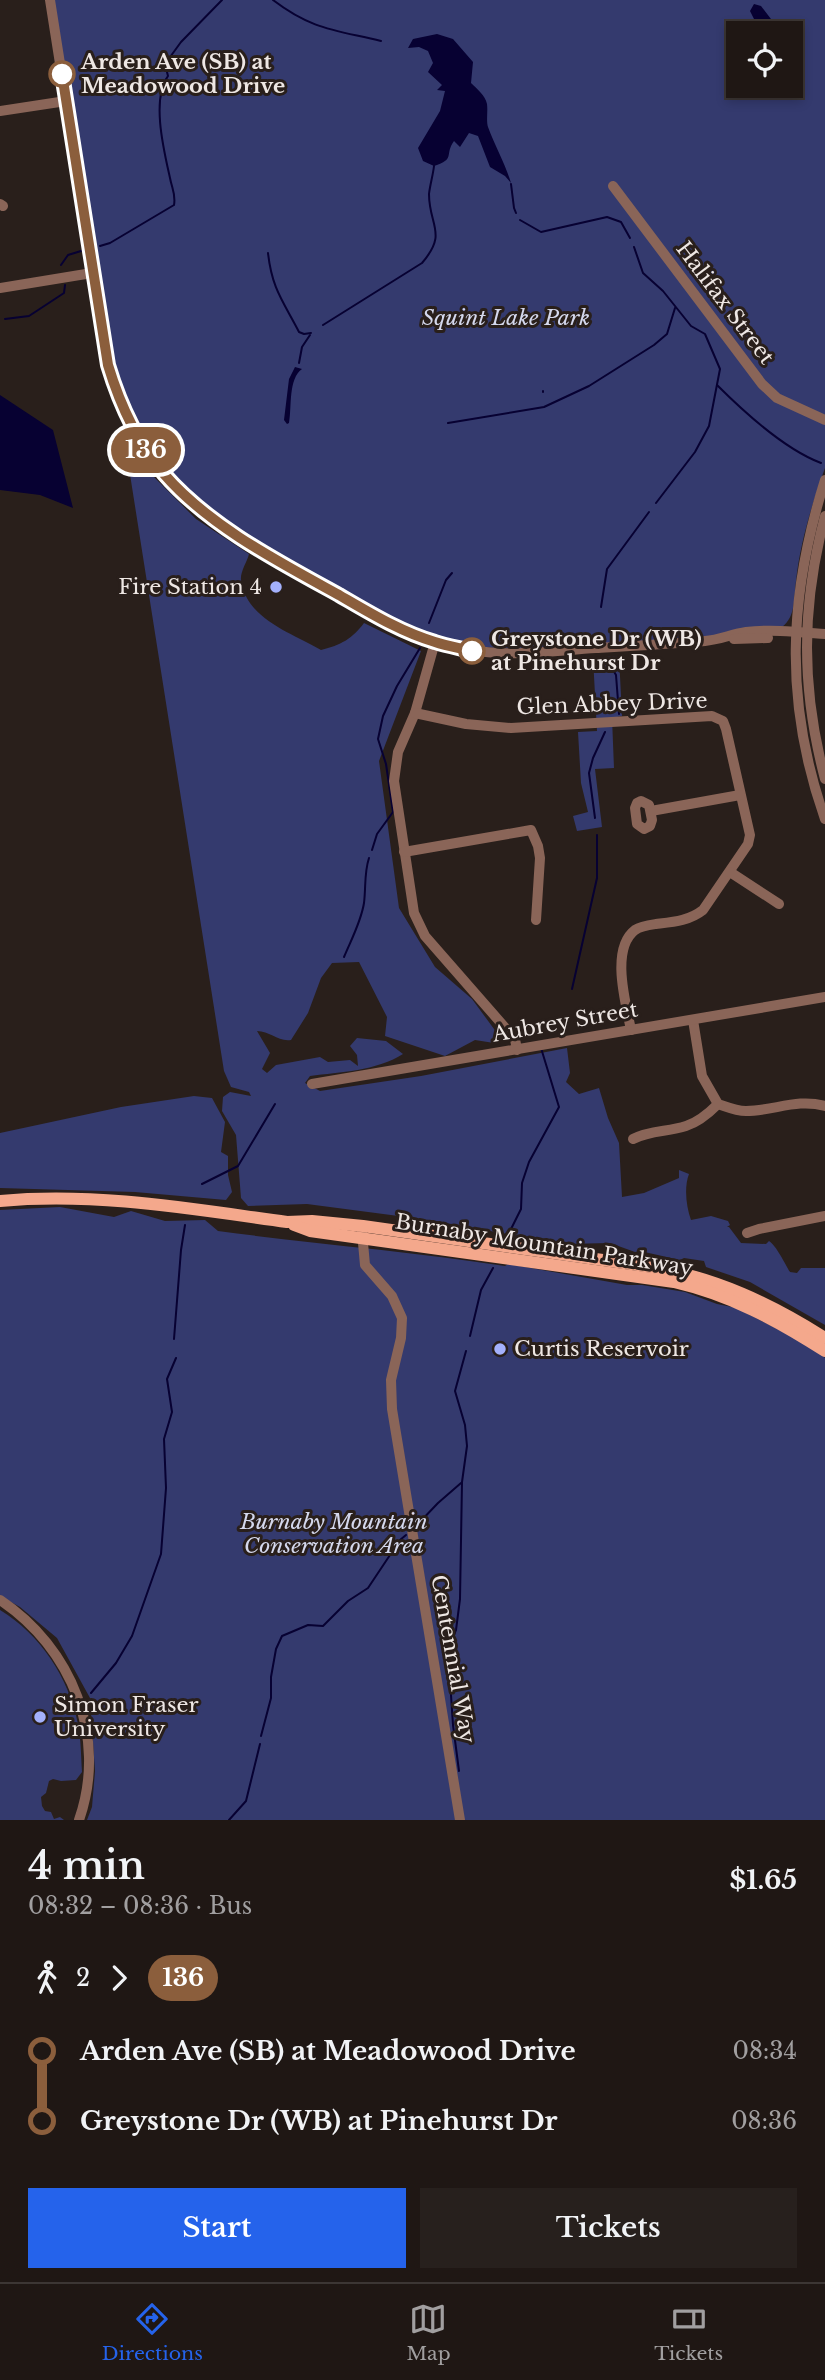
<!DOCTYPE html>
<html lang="en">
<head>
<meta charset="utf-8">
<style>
	:root { --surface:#1f1714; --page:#27201d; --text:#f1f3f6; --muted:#a19fa0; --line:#3c3634; --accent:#2563eb }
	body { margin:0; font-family:"Libre Baskerville",serif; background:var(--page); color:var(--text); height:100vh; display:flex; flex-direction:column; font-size:26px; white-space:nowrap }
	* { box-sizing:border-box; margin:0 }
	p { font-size:23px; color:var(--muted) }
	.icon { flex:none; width:38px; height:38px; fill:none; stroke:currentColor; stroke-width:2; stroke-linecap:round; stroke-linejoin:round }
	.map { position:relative; height:1820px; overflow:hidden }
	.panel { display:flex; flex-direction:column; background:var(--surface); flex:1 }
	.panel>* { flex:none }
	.badge { padding:0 14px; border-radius:23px; font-size:24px; line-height:46px }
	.tools { position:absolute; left:726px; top:21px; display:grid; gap:14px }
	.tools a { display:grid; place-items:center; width:77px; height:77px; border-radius:0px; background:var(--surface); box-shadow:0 4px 10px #0003,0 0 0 2px var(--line); font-size:35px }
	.map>.badge { position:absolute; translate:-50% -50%; box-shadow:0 0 0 4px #fff }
	.legs { display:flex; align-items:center; gap:10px; height:77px; padding:0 28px; font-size:23px }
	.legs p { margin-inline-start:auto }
	.headline { display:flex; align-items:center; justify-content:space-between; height:119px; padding:0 28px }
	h1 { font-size:38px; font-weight:600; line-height:52px }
	.button { display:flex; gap:14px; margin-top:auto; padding:14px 28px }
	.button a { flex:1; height:80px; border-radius:0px; background:var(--accent); color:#fff; font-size:28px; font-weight:600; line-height:80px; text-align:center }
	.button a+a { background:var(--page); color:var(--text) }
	ul { padding:0 28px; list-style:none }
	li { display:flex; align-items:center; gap:24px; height:70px; font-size:26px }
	li i { display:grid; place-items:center; width:10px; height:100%; margin:0 9px; background:currentColor }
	li i::after { content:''; width:18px; height:18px; margin:-9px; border:5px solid; border-radius:50%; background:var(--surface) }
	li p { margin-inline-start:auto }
	li:first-child i { background:linear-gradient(#0000 50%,currentColor 0) }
	li:last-child i { background:linear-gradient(currentColor 50%,#0000 0) }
	.dock { display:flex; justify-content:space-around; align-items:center; height:98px; border-top:2px solid var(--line); background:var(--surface); font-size:19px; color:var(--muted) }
	.dock a { display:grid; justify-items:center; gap:4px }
	.dock .on { color:var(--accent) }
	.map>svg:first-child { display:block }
	.green { fill:#343a6e; fill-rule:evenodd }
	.water { fill:#070132 }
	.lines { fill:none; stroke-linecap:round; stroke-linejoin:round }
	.stream { stroke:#070132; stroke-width:2 }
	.minor { stroke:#8a6558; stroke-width:10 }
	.major { stroke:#f4a88c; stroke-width:12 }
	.line-1-casing { stroke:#fff; stroke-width:16 }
	.line-1 { stroke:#8b5e3c; stroke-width:10 }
	.stop-1-dot { fill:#fff; stroke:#8b5e3c; stroke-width:3.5 }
	.poi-dot { fill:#a4b1fc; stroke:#291f1b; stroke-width:2.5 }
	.labels { text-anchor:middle; stroke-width:6; stroke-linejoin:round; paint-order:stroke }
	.stop-label { font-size:21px; font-weight:bold; fill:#eee7e4; stroke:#291f1b; text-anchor:start }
	.street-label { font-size:21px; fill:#eee7e4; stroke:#291f1b }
	.park-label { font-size:21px; font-style:italic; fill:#d4d8ed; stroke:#291f1b }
	.poi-label { font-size:21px; fill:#eee7e4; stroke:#291f1b; text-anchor:start }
</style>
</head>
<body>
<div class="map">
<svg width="825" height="1820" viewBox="0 0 825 1820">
	<rect width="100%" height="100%" fill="#291f1b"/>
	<g class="green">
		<path d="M 54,0 L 825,0 L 825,468 C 812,504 800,543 796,581 C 794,596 796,617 782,627 L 713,636 L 521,649 L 479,647 L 422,632 L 384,616 L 222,522 C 183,492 148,456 128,410 C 121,394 117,376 111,358 ZM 738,33 L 791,33 L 791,86 L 738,86 Z"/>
		<path d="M 126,449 L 196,519 L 249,554 C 247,562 240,572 241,580 C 246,619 292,633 321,650 C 341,645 352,639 364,623 L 421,651 L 379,761 L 399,908 L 435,967 L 472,999 L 494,1029 L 504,1037 L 494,1043 L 475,1040 L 445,1056 L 385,1036 L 387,1017 L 359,962 L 332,963 L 321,978 L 308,1013 L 291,1040 C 278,1042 270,1031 257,1031 L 270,1053 L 262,1069 L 267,1073 L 276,1065 L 320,1057 L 328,1062 L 350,1060 L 358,1066 L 357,1055 L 350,1046 L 357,1038 L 386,1041 L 403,1054 C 376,1071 340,1072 310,1076 L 305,1083 L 320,1091 L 421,1076 L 567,1048 L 570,1073 L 566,1082 L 579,1094 L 599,1088 L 608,1118 L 619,1143 L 622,1197 L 644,1193 L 679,1178 L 679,1170 L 689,1174 C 684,1187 686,1206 691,1220 L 711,1216 L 728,1221 L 730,1225 L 727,1227 L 729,1227 L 741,1243 L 766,1244 L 769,1241 C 776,1245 785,1264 790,1272 L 797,1273 L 801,1268 L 825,1268 L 825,1325 L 750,1282 L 706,1267 L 704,1261 L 684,1258 L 680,1260 L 640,1251 L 635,1252 L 610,1243 L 564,1244 L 429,1220 L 307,1204 L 248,1206 L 241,1198 L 236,1135 L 222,1111 L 223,1097 L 230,1092 L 251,1096 L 249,1092 L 231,1087 L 224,1071 Z"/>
		<polygon points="619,656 622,716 612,718 614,768 595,769 602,827 577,831 573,816 588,812 581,783 578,732 597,731 593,658"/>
		<polygon points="194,1096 212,1098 225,1122 221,1152 228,1156 228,1175 232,1192 226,1200 135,1192 0,1188 0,1133 121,1107"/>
		<path d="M 60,1207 L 114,1217 L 131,1211 L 165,1221 L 205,1220 L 218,1231 C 314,1244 409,1251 505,1266 L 508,1264 L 627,1285 L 642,1285 L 685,1292 L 717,1304 L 737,1308 L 819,1351 L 825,1358 L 825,1820 L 87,1820 L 92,1807 L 95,1771 L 90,1698 L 57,1638 L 20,1607 L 0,1596 L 0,1210 Z"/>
		<path d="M 0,1610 C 40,1634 69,1678 78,1724 C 81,1739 81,1756 82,1772 L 76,1780 L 61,1781 L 53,1779 L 49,1781 L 46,1793 L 41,1797 L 42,1806 L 45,1811 L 51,1812 L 54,1819 L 60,1817 L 64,1820 L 0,1820 Z"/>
	</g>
	<g class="water">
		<polygon points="754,4 761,6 774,23 782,26 786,30 797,29 791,43 791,33 753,33 754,19 750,11"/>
		<path d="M 437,34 L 453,39 L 473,62 L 471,83 C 477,89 485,95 487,104 C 488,112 486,120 488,127 C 495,146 505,163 511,183 L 505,176 L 490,167 L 478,136 L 469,133 L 460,147 L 454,141 C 444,155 456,159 434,166 L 423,161 L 418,148 L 440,111 L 445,91 L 437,90 L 442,85 L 428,72 L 433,63 L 428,51 L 419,47 L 408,48 L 413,39 Z"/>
		<path d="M 295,367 L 302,369 C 288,379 292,407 289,423 L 287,424 L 284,420 L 289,379 Z"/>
		<polygon points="0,395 53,430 73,508 40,495 0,490"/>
	</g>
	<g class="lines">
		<g class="stream">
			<path d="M 273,0 C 312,30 336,30 381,41"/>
			<polyline points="511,184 514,208 516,213"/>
			<polyline points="520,220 541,232 607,217 621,222 630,238"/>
			<path d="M 100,246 L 110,243 L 174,205 C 176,194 172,189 170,178 C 164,151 151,99 168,76 L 165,64 L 181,42 L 222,0"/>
			<polyline points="634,247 643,273 663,291 691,326 705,334 720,369 709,426 695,452 656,503"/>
			<path d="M 268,253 C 272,289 283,301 299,332 L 304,334 L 311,333"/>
			<polyline points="61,265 68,255 81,251"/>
			<polyline points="5,319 29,316 64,293 65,285"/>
			<path d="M 323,325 L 422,263 C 448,233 429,226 429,194 C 430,185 433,175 434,166"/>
			<polyline points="299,363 302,347 310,335"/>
			<path d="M 717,385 C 745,413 784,449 821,463"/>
			<polyline points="543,392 543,391"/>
			<polyline points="448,423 544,407 589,386 654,345 667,334 675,308"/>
			<polyline points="601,607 607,569 649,512"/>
			<polyline points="429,623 446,580 452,573"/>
			<polyline points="609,663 616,675 619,714"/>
			<polyline points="595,818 589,773 593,758 605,732"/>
			<polyline points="372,850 377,834 393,812 386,764 378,739 383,716 397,686 420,648"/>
			<path d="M 344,957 C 351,940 361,922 364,903 C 366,887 364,873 369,858"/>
			<polyline points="572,989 597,878 597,835"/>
			<polyline points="202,1184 238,1166 275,1104"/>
			<polyline points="508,1235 521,1209 522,1183 529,1162 559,1107 541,1048"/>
			<polyline points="470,1336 481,1290 493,1268"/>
			<polyline points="174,1339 181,1250 185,1225"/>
			<polyline points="417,1525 438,1503 461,1483"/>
			<polyline points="91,1693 116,1663 132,1636 161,1554 166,1488 164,1439 172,1412 167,1379 176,1358"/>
			<polyline points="261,1736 271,1698 271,1677 276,1649 282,1636 308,1625 323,1626 348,1601 368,1588 400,1540 406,1535"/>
			<polyline points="459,1771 453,1725 448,1650 456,1630 460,1599 462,1482 467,1446 465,1425 455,1391 466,1351"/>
			<polyline points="229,1820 246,1801 260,1744"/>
		</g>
		<g class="minor">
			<path d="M 50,0 C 62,72 72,144 84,216 C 97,305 103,401 163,473 C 202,520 261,552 314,582 C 373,615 430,650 499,653 C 531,655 564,650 596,648 C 632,646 669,644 705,641 C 719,640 732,634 746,632 C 772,629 799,632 825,634"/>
			<polyline points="0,111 66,101"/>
			<polyline points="613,186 762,384 777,398 825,420"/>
			<polyline points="0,204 3,206"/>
			<polyline points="0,288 92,273"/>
			<path d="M 825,480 C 788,597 784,703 825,819"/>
			<path d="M 825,516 C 801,607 801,688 825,779"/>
			<polyline points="734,639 768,638"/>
			<polyline points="435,642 415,713 398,752 394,781 414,913 425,936 515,1039 517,1050"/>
			<path d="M 415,713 L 466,724 L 511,728 L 712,716 L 723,721 L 726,729 L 750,835 L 748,844 L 703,910 C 689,921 673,922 656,924 C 649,925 641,926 635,930 C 610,949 626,1004 631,1030"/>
			<polygon points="641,801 649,805 652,820 650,826 644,829 637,824 635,808 637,803"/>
			<polyline points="651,811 740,795"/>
			<polyline points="404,852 531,830 538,846 540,858 536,920"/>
			<polyline points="730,872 779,904"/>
			<path d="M 693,1020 L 702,1076 L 718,1104 C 727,1107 736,1111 746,1111 C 774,1111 797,1098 825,1106"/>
			<polyline points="312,1084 825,997"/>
			<path d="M 633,1139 C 650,1130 668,1132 686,1126 C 699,1122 709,1113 718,1104"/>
			<polyline points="362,1232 365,1265 392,1296 402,1318 401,1338 391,1380 392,1409 460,1820"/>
			<polyline points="747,1233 759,1229 825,1216"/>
			<path d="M 0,1600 C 72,1648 108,1737 79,1820"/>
		</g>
		<g class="major">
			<path d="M 0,1201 C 96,1192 192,1209 287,1222 L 312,1221 L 363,1226 L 652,1267 C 716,1278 770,1303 825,1338"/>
			<path d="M 294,1225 L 310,1231 L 674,1282 C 730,1295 777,1320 825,1351"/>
		</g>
	</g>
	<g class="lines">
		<g class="line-1-casing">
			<path id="line-1" d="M 62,74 L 108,365 C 120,405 137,442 164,474 C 209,526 279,562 339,595 C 370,613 401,632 435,642 C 447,646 460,648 472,651"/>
		</g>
		<use href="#line-1" class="line-1"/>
	</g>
	<g class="stop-1-dot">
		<circle cx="62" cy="74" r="12"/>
		<circle cx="472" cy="651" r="12"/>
	</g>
	<g class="poi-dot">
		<circle cx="276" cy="587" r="7"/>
		<circle cx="500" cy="1349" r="7"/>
		<circle cx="40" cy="1717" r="7"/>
	</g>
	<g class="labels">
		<g class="stop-label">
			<text x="81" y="69">Arden Ave (SB) at<tspan x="81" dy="24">Meadowood Drive</tspan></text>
			<text x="491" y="646">Greystone Dr (WB)<tspan x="491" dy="24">at Pinehurst Dr</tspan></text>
		</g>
		<g class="street-label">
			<text transform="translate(725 303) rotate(53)" y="7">Halifax Street</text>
			<text transform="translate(612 704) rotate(-2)" y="7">Glen Abbey Drive</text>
			<text transform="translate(565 1022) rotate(-10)" y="7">Aubrey Street</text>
			<text transform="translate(544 1245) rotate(9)" y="7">Burnaby Mountain Parkway</text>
			<text transform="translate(453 1659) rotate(80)" y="7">Centennial Way</text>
		</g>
		<g class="park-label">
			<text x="506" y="325">Squint Lake Park</text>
			<text x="334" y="1529">Burnaby Mountain<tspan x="334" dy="24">Conservation Area</tspan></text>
		</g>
		<g class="poi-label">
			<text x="262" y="594" text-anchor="end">Fire Station 4</text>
			<text x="514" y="1356">Curtis Reservoir</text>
			<text x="54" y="1712">Simon Fraser<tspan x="54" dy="24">University</tspan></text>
		</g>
	</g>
</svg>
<div class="tools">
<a><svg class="icon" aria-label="locate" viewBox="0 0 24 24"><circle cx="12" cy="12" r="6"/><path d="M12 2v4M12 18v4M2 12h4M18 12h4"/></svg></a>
</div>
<b class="badge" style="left:146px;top:450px;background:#8b5e3c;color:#fff">136</b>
</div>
<section class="panel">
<div class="headline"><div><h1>4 min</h1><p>08:32 – 08:36 · Bus</p></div><b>$1.65</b></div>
<div class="legs"><svg class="icon" aria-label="walk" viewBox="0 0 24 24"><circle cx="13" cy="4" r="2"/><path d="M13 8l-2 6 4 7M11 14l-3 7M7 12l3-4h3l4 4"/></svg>2<svg class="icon" aria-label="forward" viewBox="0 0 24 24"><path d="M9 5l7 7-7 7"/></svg><b class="badge" style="background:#8b5e3c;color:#fff">136</b></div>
<ul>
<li><i style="color:#8b5e3c"></i><b>Arden Ave (SB) at Meadowood Drive</b><p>08:34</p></li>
<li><i style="color:#8b5e3c"></i><b>Greystone Dr (WB) at Pinehurst Dr</b><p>08:36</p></li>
</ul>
<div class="button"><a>Start</a><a>Tickets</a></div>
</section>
<nav class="dock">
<a class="on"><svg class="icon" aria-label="directions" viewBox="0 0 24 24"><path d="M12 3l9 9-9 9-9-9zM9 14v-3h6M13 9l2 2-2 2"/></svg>Directions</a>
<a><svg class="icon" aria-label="map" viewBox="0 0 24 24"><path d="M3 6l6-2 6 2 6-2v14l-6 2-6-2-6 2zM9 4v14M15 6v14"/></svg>Map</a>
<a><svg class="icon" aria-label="tickets" viewBox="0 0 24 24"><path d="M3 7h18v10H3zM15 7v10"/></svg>Tickets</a>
</nav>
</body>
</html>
